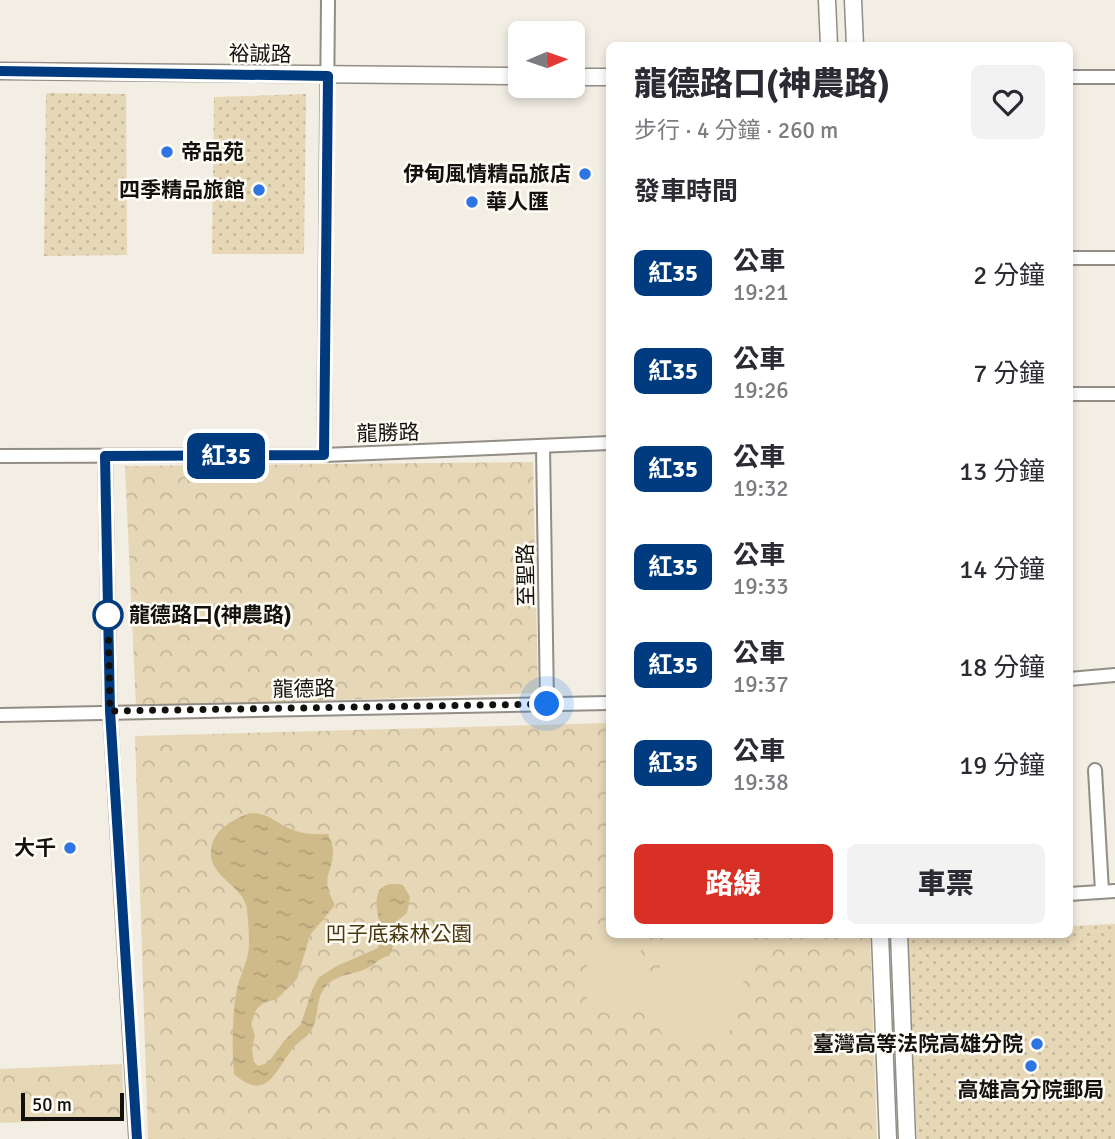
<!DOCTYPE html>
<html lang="zh-TW">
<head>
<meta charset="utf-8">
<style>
	:root { --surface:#fff; --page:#f2f2f3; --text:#2b2b33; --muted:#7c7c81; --accent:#d93025 }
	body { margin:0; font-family:Signika,"Noto Sans TC",sans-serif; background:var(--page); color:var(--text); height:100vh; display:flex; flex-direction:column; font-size:26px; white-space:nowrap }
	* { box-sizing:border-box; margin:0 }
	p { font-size:23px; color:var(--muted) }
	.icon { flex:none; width:38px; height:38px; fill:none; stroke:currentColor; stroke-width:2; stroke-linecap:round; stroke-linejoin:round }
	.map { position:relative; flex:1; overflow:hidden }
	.panel { position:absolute; left:606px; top:42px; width:467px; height:896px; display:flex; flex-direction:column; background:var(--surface); border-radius:10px; box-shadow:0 4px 10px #0003 }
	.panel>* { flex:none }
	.badge { padding:0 14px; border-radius:10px; font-size:24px; line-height:46px }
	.needle { width:46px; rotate:88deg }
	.fabs { position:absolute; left:508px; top:21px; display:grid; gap:14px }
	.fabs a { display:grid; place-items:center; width:77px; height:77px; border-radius:10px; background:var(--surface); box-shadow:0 4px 10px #0003; font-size:35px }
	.scale { position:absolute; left:21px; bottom:18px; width:103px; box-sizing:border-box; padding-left:7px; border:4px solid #12110d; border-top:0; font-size:19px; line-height:24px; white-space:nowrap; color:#12110d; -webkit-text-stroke:5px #fffcf6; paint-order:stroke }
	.you { position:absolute; width:35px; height:35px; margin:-18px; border:5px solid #fff; border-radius:50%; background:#1a73e8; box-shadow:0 0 0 10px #1a73e833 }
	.map>.badge { position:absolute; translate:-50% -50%; box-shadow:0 0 0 4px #fff }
	h2 { padding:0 28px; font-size:26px; line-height:63px }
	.round { display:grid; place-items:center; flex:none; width:74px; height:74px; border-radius:10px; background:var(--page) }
	.overview { display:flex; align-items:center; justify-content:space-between; height:119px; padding:0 28px }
	h1 { font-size:33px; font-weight:800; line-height:52px }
	.cta { display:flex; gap:14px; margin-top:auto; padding:14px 28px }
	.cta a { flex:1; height:80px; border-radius:10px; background:var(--accent); color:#fff; font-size:28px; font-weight:800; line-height:80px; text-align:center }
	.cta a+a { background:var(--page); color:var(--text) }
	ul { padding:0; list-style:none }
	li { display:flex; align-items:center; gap:21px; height:98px; padding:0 28px }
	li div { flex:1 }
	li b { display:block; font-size:26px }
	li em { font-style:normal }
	li .badge { min-width:77px; font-weight:700; text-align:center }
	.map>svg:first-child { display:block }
	.grass { fill:url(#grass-dots) }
	.forest { fill:url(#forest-crowns) }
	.pitch { fill:#e6d7b6 }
	.water { fill:url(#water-ripples) }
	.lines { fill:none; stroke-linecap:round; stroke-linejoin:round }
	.minor-casing { stroke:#928e85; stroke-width:16 }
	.tertiary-casing { stroke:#928e85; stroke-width:19 }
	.minor { stroke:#fff; stroke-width:12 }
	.tertiary { stroke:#fff; stroke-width:16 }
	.line-casing { stroke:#fff; stroke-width:16 }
	.line { stroke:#003b80; stroke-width:10 }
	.walk { stroke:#12110d; stroke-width:7; stroke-dasharray:0 12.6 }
	.poi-dot { fill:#2d75e2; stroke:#fffcf6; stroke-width:2.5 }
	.stop-dot { fill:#fff; stroke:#003b80; stroke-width:3.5 }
	.labels { text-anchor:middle; stroke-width:5; stroke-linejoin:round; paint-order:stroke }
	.street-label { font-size:21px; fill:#12110d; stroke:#fffcf6 }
	.poi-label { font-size:21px; font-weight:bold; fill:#12110d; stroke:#fffcf6; text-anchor:end }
	.stop-label { font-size:21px; font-weight:bold; fill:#12110d; stroke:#fffcf6; text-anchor:start }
	.park-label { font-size:21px; fill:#493912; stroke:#fffcf6 }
</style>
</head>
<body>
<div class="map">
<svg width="1115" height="1139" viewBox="0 0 1115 1139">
	<defs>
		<pattern id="grass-dots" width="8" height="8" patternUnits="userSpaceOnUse" patternTransform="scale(1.75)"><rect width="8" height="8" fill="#e6d7b6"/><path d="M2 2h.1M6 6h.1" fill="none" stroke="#c4b89b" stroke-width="1.8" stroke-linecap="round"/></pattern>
		<pattern id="forest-crowns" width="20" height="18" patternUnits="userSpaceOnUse" patternTransform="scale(1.75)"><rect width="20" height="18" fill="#e6d7b6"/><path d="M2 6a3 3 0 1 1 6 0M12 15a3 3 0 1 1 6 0" fill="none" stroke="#c4b89b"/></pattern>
		<pattern id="water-ripples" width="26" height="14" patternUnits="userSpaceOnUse" patternTransform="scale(1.75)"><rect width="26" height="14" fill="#cfba8a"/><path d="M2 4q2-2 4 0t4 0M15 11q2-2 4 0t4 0" fill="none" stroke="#b19f76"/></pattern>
	</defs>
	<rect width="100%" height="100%" fill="#f3eee4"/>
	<g class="grass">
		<polygon points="46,93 126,94 127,255 44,256"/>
		<polygon points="306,94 304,254 212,254 214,97"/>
		<polygon points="1115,924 1115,1139 917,1139 907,935 1069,934 1069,926"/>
	</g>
	<g class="forest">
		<polygon points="533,462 538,693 136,707 125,466"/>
		<polygon points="609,723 609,934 870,935 877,1139 148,1139 135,736"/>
		<polygon points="122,1064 124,1118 0,1123 0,1069"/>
	</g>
	<path class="pitch" d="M 609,932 L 609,934 L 634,935 L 640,938 L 642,974 L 656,976 L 673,935 L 746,935 L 750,958 L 730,1031 L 710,1043 L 679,1040 L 662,1034 L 652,1014 L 637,1010 L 612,1015 L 591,1009 C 578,978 588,962 602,933 Z"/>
	<path class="water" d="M 250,813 C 270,814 272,820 288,828 C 301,834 314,835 328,834 C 330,839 333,845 333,850 C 333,876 319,875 335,905 L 310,935 L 297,979 L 277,999 L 263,1003 L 256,1010 L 251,1024 L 255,1035 L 252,1049 L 254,1062 L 258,1066 L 268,1063 L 284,1041 L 301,1024 L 312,990 L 319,977 L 337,966 L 378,948 C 379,941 381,932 380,925 C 375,904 371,879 403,885 L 410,897 L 407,913 L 391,926 L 393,946 L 389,956 C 380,957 378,962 371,966 C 358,975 339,973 327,985 C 316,996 319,1011 314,1025 C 310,1036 300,1040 293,1048 C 275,1071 267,1103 234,1074 C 232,1048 232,1019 236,994 C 238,981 244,970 247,958 C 251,943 248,924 247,909 C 244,886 209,877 211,852 C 212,830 232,820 250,813 Z"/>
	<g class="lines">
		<g class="minor-casing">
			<g id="minor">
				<polyline points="1069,77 1115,77"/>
				<polyline points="1069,258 1115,258"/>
				<polyline points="1069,394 1115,394"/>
				<polyline points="543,446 547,704"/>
				<polyline points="324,455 328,0"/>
				<polyline points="0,456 324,455 609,443"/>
				<polyline points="105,456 110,711 136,1139"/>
				<polyline points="1069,679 1115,675"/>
				<polyline points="0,715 609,703"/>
				<polyline points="1095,770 1102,891"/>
				<polyline points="1069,894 1115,891"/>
			</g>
		</g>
		<g class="tertiary-casing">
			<g id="tertiary">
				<polyline points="827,0 829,46"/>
				<polyline points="853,0 855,46"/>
				<polyline points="0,71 520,76"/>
				<polyline points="572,77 609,77"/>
				<polyline points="880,934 888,1139"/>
				<polyline points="899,934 907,1139"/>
			</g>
		</g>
		<use href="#minor" class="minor"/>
		<use href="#tertiary" class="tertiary"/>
	</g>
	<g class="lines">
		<g class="line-casing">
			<polyline id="line" points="0,71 328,76 324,455 105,456 110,711 137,1139"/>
		</g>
		<use href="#line" class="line"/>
		<polyline class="walk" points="108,615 110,711 547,704"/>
	</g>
	<g class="poi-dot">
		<circle cx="167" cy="152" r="7"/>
		<circle cx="585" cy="174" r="7"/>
		<circle cx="259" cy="190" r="7"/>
		<circle cx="472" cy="202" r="7"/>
		<circle cx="70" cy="848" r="7"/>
		<circle cx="1037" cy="1044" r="7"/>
		<circle cx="1031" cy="1066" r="7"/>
	</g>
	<circle class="stop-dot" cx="108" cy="615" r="14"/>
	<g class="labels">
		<g class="street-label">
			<text transform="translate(260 54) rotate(1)" y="7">裕誠路</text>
			<text transform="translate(388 433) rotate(-2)" y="7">龍勝路</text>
			<text transform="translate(526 575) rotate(-91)" y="7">至聖路</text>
			<text transform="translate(304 689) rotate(-1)" y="7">龍德路</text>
		</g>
		<g class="poi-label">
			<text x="181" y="159" text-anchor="start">帝品苑</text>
			<text x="571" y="181">伊甸風情精品旅店</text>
			<text x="245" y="197">四季精品旅館</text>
			<text x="486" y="209" text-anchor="start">華人匯</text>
			<text x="56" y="855">大千</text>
			<text x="1023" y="1051">臺灣高等法院高雄分院</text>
			<text x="1031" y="1097" text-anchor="middle">高雄高分院郵局</text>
		</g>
		<g class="stop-label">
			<text x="129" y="622">龍德路口(神農路)</text>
		</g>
		<g class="park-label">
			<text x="399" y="941">凹子底森林公園</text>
		</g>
	</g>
</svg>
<div class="fabs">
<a><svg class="needle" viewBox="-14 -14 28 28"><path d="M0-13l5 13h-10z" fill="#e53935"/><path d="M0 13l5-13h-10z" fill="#7c7c81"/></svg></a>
</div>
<div class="scale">50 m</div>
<div class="you" style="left:547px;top:704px"></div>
<b class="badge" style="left:226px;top:456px;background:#003b80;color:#fff">紅35</b>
<section class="panel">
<div class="overview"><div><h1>龍德路口(神農路)</h1><p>步行 · 4 分鐘 · 260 m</p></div><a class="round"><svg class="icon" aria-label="heart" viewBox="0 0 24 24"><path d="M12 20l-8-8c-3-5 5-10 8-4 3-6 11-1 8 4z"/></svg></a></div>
<h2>發車時間</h2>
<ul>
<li><span class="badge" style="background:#003b80;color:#fff">紅35</span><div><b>公車</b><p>19:21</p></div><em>2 分鐘</em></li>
<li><span class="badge" style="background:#003b80;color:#fff">紅35</span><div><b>公車</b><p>19:26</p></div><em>7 分鐘</em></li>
<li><span class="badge" style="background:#003b80;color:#fff">紅35</span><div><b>公車</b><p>19:32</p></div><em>13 分鐘</em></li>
<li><span class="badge" style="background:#003b80;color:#fff">紅35</span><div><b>公車</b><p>19:33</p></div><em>14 分鐘</em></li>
<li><span class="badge" style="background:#003b80;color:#fff">紅35</span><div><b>公車</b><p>19:37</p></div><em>18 分鐘</em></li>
<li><span class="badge" style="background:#003b80;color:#fff">紅35</span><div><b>公車</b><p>19:38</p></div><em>19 分鐘</em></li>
</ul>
<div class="cta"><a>路線</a><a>車票</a></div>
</section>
</div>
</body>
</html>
